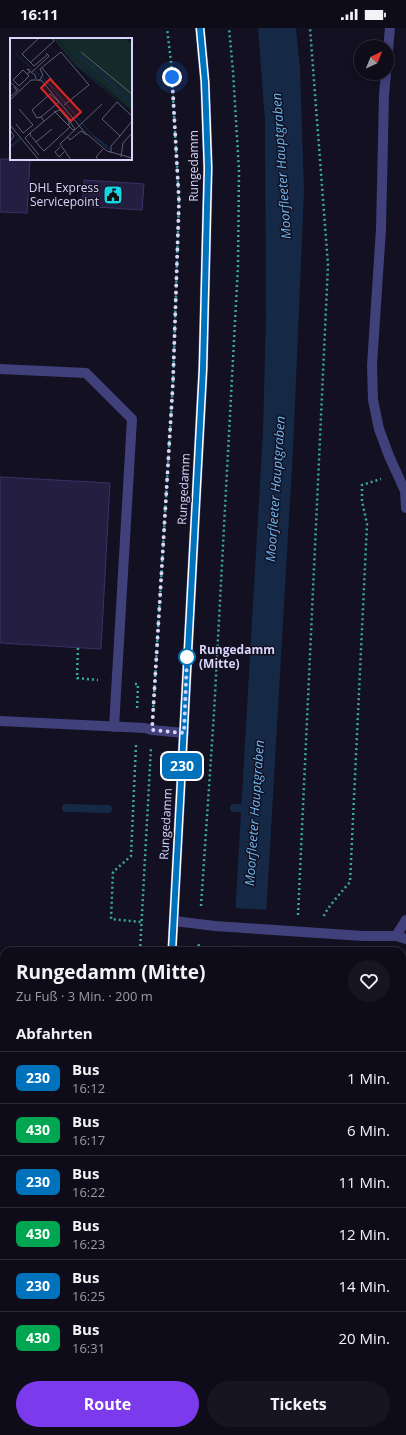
<!DOCTYPE html>
<html lang="de">
<head>
<meta charset="utf-8">
<style>
	:root { --surface:#0e0c19; --page:#171522; --text:#f1f3f6; --muted:#9b9ba2; --line:#2e2c38; --accent:#7c3aed }
	body { margin:0; font-family:"Open Sans",sans-serif; background:var(--page); color:var(--text); height:100vh; display:flex; flex-direction:column; font-size:15px; white-space:nowrap }
	* { box-sizing:border-box; margin:0 }
	p { font-size:13px; color:var(--muted) }
	.icon { flex:none; width:22px; height:22px; fill:none; stroke:currentColor; stroke-width:2; stroke-linecap:round; stroke-linejoin:round }
	.map { position:relative; flex:1; overflow:hidden }
	.drawer { position:absolute; left:0px; top:919px; width:406px; height:488px; display:flex; flex-direction:column; background:var(--surface); border-radius:12px 12px 0 0; box-shadow:0 2px 10px #0003,0 0 0 1px var(--line) }
	.drawer>* { flex:none }
	.badge { padding:0 8px; border-radius:6px; font-size:14px; line-height:26px }
	.needle { width:26px; rotate:43deg }
	.tools { position:absolute; left:354px; top:12px; display:grid; gap:8px }
	.tools a { display:grid; place-items:center; width:40px; height:40px; border-radius:50%; background:var(--surface); box-shadow:0 2px 10px #0003,0 0 0 1px var(--line); font-size:20px }
	.you { position:absolute; width:20px; height:20px; margin:-10px; border:3px solid #fff; border-radius:50%; background:#1a73e8; box-shadow:0 0 0 6px #1a73e833 }
	.map>.badge { position:absolute; translate:-50% -50%; box-shadow:0 0 0 2px #fff }
	h2 { padding:0 16px; font-size:15px; line-height:36px }
	.round { display:grid; place-items:center; flex:none; width:42px; height:42px; border-radius:21px; background:var(--page) }
	.overview { display:flex; align-items:center; justify-content:space-between; height:68px; padding:0 16px }
	h1 { font-size:19px; font-weight:700; line-height:30px }
	.primary-button { display:flex; gap:8px; margin-top:auto; padding:8px 16px }
	.primary-button a { flex:1; height:46px; border-radius:24px; background:var(--accent); color:#fff; font-size:16px; font-weight:700; line-height:46px; text-align:center }
	.primary-button a+a { background:var(--page); color:var(--text) }
	ul { padding:0; list-style:none }
	li { display:flex; align-items:center; gap:12px; height:52px; padding:0 16px; border-top:1px solid var(--line) }
	li div { flex:1 }
	li b { display:block; font-size:15px }
	li em { font-style:normal }
	li .badge { min-width:44px; font-weight:700; text-align:center }
	.status { display:flex; justify-content:space-between; align-items:center; height:28px; padding:0 20px; background:var(--surface); direction:ltr }
	.status svg { height:11px; fill:currentColor }
	.map>svg:first-child { display:block }
	.water { fill:#152946 }
	.pier { fill:#121021 }
	.lines { fill:none; stroke-linecap:round; stroke-linejoin:round }
	.stream { stroke:#152946; stroke-width:8 }
	.building { fill:#241e40; stroke:#3b3269 }
	.path { stroke:#3ba89d; stroke-width:2.5; stroke-dasharray:2 3; stroke-linecap:butt }
	.service { stroke:#40407b; stroke-width:10 }
	.minor { stroke:#40407b; stroke-width:10 }
	.line-casing { stroke:#fff; stroke-width:9 }
	.line { stroke:#0072bc; stroke-width:6 }
	.walk { stroke:#d8d4fa; stroke-width:4; stroke-dasharray:0 7.2 }
	.stop-dot { fill:#fff; stroke:#0072bc; stroke-width:2 }
	.labels { text-anchor:middle; stroke-width:3; stroke-linejoin:round; paint-order:stroke }
	.street-label { font-size:12px; fill:#d8d4fa; stroke:#121021 }
	.poi-label { font-size:12px; fill:#d8d4fa; stroke:#121021; text-anchor:end }
	.stop-label { font-size:12px; font-weight:bold; fill:#d8d4fa; stroke:#121021; text-anchor:start }
	.water-label { font-size:13px; font-style:italic; fill:#6eb8ef; stroke:#121021 }
	.inset-river { fill:none; stroke:#152946; stroke-width:2 }
	.inset-road { fill:none; stroke:#615e78; stroke-width:1 }
	.view { fill:#d62828; fill-opacity:0.15; stroke:#d62828; stroke-width:2 }
	.inset-edge { fill:none; stroke:#d8d4fa; stroke-width:2 }
</style>
</head>
<body>
<div class="status"><b>16:11</b><svg viewBox="0 0 49 12"><path d="M0 12V9h3v3zM5 12V6h3v6zM10 12V3h3v9zM15 12V0h3v12zM26 1h20v11H26zM47 4h2v5h-2z"/></svg></div>
<div class="map">
<svg width="406" height="1407" viewBox="0 0 406 1407">
	<rect width="100%" height="100%" fill="#121021"/>
	<g class="water">
		<polygon points="258,0 296,0 300,40 304,164 293,421 264,923 233,923 263,403 266,289 265,93"/>
		<polygon points="402,1017 406,1017 406,1112 405,1125 402,1125"/>
	</g>
	<polygon class="pier" points="234,880 269,882 266,919 232,917"/>
	<g class="lines">
		<g class="stream">
			<polyline points="66,780 108,781"/>
			<polyline points="234,780 252,781"/>
		</g>
	</g>
	<g class="building">
		<polygon points="0,131 30,131 27,185 0,184"/>
		<polygon points="84,152 144,156 142,182 82,178"/>
		<polygon points="0,449 110,455 101,621 0,615"/>
	</g>
	<g class="lines">
		<g class="path">
			<polyline points="78,620 77,650 98,652"/>
			<polyline points="135,656 138,656 137,682"/>
			<polyline points="153,684 173,354 179,173 171,34 167,0"/>
			<polyline points="136,717 131,828 113,844 111,891 141,894"/>
			<polyline points="201,878 214,685 238,238 239,142 233,43 229,0"/>
			<polyline points="298,887 328,237 310,0"/>
			<path d="M 324,888 C 325,882 345,860 350,854 L 367,496 L 362,473 L 362,457 L 381,451"/>
			<polyline points="140,923 151,719"/>
			<polyline points="198,923 199,915"/>
			<polyline points="402,945 406,945"/>
			<polyline points="16,1407 16,1403"/>
			<polyline points="112,1407 112,1403"/>
			<polyline points="172,1407 173,1403"/>
			<polyline points="269,1407 269,1403"/>
		</g>
		<g class="service">
			<polyline points="387,33 390,0"/>
			<polyline points="386,45 384,67 381,201 372,337 373,372 379,401 389,428 405,463 406,480"/>
			<polyline points="0,341 86,345 132,391 114,699"/>
			<polyline points="0,693 145,700 152,702 184,705"/>
			<polyline points="174,893 215,898 363,908 396,908 406,911"/>
			<polyline points="396,908 406,892"/>
			<polyline points="0,999 4,990"/>
			<polyline points="0,1224 4,1169"/>
		</g>
		<g class="minor">
			<polyline points="172,923 203,341 208,140 205,54 200,0"/>
			<polyline points="141,1407 142,1403"/>
		</g>
	</g>
	<g class="lines">
		<g class="line-casing">
			<polyline id="line" points="172,923 203,341 208,140 205,54 200,0"/>
		</g>
		<use href="#line" class="line"/>
		<polyline class="walk" points="172,49 179,173 173,354 152,702 184,705 187,629"/>
	</g>
	<defs>
		<g id="civic-square" transform="scale(1)"><rect x="-9" y="-9" width="18" height="18" rx="4" fill="#18d5e3" stroke="#121021"/><path d="M-.6-6.5H3V-4.5H.6V-3L4-1V1h2V6H-6V1h2V-1L-.6-3ZM-1.2 2.5V6h2.4V2.5Z" fill="#111"/></g>
	</defs>
	<g fill-rule="evenodd">
		<use href="#civic-square" x="113" y="167"/>
	</g>
	<circle class="stop-dot" cx="187" cy="629" r="8"/>
	<g class="labels">
		<g class="street-label">
			<text transform="translate(194 138) rotate(-90)" y="4">Rungedamm</text>
			<text transform="translate(184 461) rotate(-87)" y="4">Rungedamm</text>
			<text transform="translate(166 796) rotate(-87)" y="4">Rungedamm</text>
		</g>
		<g class="poi-label">
			<text x="99" y="164">DHL Express<tspan x="99" dy="14">Servicepoint</tspan></text>
		</g>
		<g class="stop-label">
			<text x="199" y="626">Rungedamm<tspan x="199" dy="14">(Mitte)</tspan></text>
		</g>
		<g class="water-label">
			<text transform="translate(281 138) rotate(-94)" y="5">Moorfleeter Hauptgraben</text>
			<text transform="translate(275 461) rotate(-86)" y="5">Moorfleeter Hauptgraben</text>
			<text transform="translate(254 785) rotate(-86)" y="5">Moorfleeter Hauptgraben</text>
		</g>
	</g>
	<g transform="translate(10 10)">
		<rect width="122" height="122" fill="#121021"/>
		<path d="M 43,0 L 46,0 L 74,33 L 122,76 L 64,26 ZM 47,0 L 115,0 L 122,6 L 122,73 L 68,25 Z" fill="#142a29"/>
		<path d="M 22,0 L 6,16 L 41,47 L 81,95 L 97,107 L 99,112 L 85,101 L 39,47 L 5,16 L 0,21 ZM 46,0 L 69,26 L 122,75 L 70,29 Z" fill="#152946"/>
		<path class="inset-river" d="M 68,16 L 122,65M 0,109 L 10,101"/>
		<path class="inset-road" d="M 29,0 L 12,16 L 24,28 L 38,16M 71,14 L 122,56M 21,24 L 44,3 L 42,0M 32,30 L 60,63M 20,32 L 17,31 L 25,37 L 26,41M 22,34 L 39,18 L 36,15M 17,36 L 19,38 L 9,48 L 3,42 L 13,32 L 17,36 L 21,33M 29,43 L 33,37 L 30,31 L 51,14 L 79,47 L 54,67M 0,44 L 10,53M 0,59 L 7,53 L 4,49M 0,62 L 21,42 L 31,42 L 77,97M 52,72 L 65,91M 44,74 L 50,72 L 59,83 L 59,88M 31,79 L 49,64M 34,83 L 31,79 L 27,80 L 22,72 L 40,56 L 49,64M 6,86 L 13,95 L 23,87 L 9,71M 0,87 L 29,122M 0,92 L 4,98 L 0,103M 20,95 L 15,100 L 29,117M 77,96 L 97,113 L 122,120M 110,98 L 122,83M 21,99 L 20,95 L 45,74 L 63,92 L 65,91M 22,99 L 31,110M 58,99 L 60,102 L 71,93 L 77,97M 26,104 L 42,91M 50,109 L 45,114 L 49,119 L 54,114M 31,110 L 34,113 L 60,89M 101,115 L 101,108 L 110,98 L 92,81 L 107,64 L 122,78M 111,119 L 113,105 L 122,95M 61,122 L 50,106 L 92,66M 89,122 L 86,119 L 93,111"/>
		<path class="view" d="M 40,41 L 71,74 L 61,83 L 31,50 Z"/>
		<rect width="122" height="122" class="inset-edge"/>
	</g>
</svg>
<div class="tools">
<a><svg class="needle" viewBox="-14 -14 28 28"><path d="M0-13l5 13h-10z" fill="#e53935"/><path d="M0 13l5-13h-10z" fill="#9b9ba2"/></svg></a>
</div>
<div class="you" style="left:172px;top:49px"></div>
<b class="badge" style="left:182px;top:738px;background:#0072bc;color:#fff">230</b>
<section class="drawer">
<div class="overview"><div><h1>Rungedamm (Mitte)</h1><p>Zu Fuß · 3 Min. · 200 m</p></div><a class="round"><svg class="icon" aria-label="heart" viewBox="0 0 24 24"><path d="M12 20l-8-8c-3-5 5-10 8-4 3-6 11-1 8 4z"/></svg></a></div>
<h2>Abfahrten</h2>
<ul>
<li><span class="badge" style="background:#0072bc;color:#fff">230</span><div><b>Bus</b><p>16:12</p></div><em>1 Min.</em></li>
<li><span class="badge" style="background:#00a651;color:#fff">430</span><div><b>Bus</b><p>16:17</p></div><em>6 Min.</em></li>
<li><span class="badge" style="background:#0072bc;color:#fff">230</span><div><b>Bus</b><p>16:22</p></div><em>11 Min.</em></li>
<li><span class="badge" style="background:#00a651;color:#fff">430</span><div><b>Bus</b><p>16:23</p></div><em>12 Min.</em></li>
<li><span class="badge" style="background:#0072bc;color:#fff">230</span><div><b>Bus</b><p>16:25</p></div><em>14 Min.</em></li>
<li><span class="badge" style="background:#00a651;color:#fff">430</span><div><b>Bus</b><p>16:31</p></div><em>20 Min.</em></li>
</ul>
<div class="primary-button"><a>Route</a><a>Tickets</a></div>
</section>
</div>
</body>
</html>
